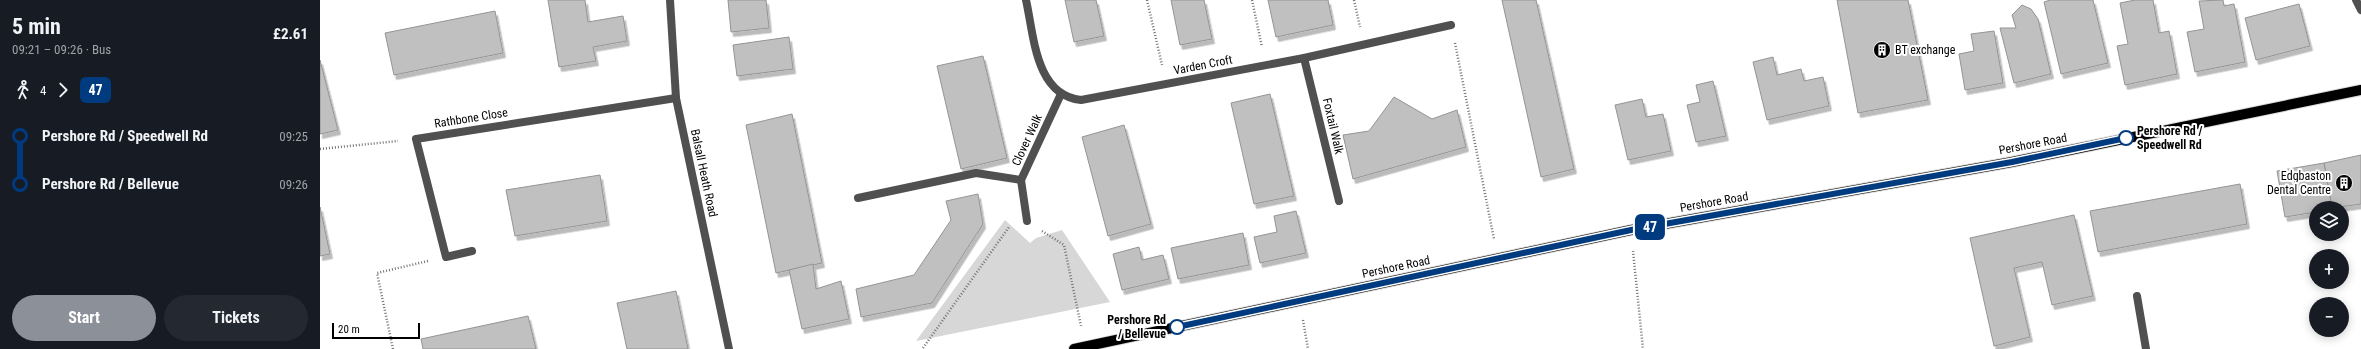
<!DOCTYPE html>
<html lang="en">
<head>
<meta charset="utf-8">
<style>
	:root { --surface:#171b24; --page:#242831; --text:#f1f3f6; --muted:#9ea1a6; --accent:#8c9099 }
	body { margin:0; font-family:"Roboto Condensed",sans-serif; background:var(--page); color:var(--text); height:100vh; display:flex; flex-direction:column; font-size:15px; white-space:nowrap }
	* { box-sizing:border-box; margin:0 }
	p { font-size:13px; color:var(--muted) }
	.icon { flex:none; width:22px; height:22px; fill:none; stroke:currentColor; stroke-width:2; stroke-linecap:round; stroke-linejoin:round }
	.map { position:relative; flex:1; overflow:hidden }
	.drawer { display:flex; flex-direction:column; background:var(--surface); width:320px }
	.drawer>* { flex:none }
	.badge { padding:0 8px; border-radius:6px; font-size:14px; line-height:26px }
	.tools { position:absolute; left:1989px; top:201px; display:grid; gap:8px }
	.tools a { display:grid; place-items:center; width:40px; height:40px; border-radius:50%; background:var(--surface); box-shadow:0 2px 10px #0003; font-size:20px }
	.scale { position:absolute; left:12px; bottom:10px; width:88px; box-sizing:border-box; padding-left:4px; border:2px solid #000; border-top:0; font-size:11px; line-height:14px; white-space:nowrap; color:#000; -webkit-text-stroke:3px #fff; paint-order:stroke }
	.map>.badge { position:absolute; translate:-50% -50%; box-shadow:0 0 0 2px #fff }
	.legs { display:flex; align-items:center; gap:6px; height:44px; padding:0 12px; font-size:13px }
	.legs p { margin-inline-start:auto }
	.head { display:flex; align-items:center; justify-content:space-between; height:68px; padding:0 12px }
	h1 { font-size:22px; font-weight:700; line-height:30px }
	.primary-button { display:flex; gap:8px; margin-top:auto; padding:8px 12px }
	.primary-button a { flex:1; height:46px; border-radius:24px; background:var(--accent); color:#fff; font-size:16px; font-weight:700; line-height:46px; text-align:center }
	.primary-button a+a { background:var(--page); color:var(--text) }
	ul { padding:0 12px; list-style:none }
	li { display:flex; align-items:center; gap:14px; height:48px; font-size:15px }
	li i { display:grid; place-items:center; width:6px; height:100%; margin:0 5px; background:currentColor }
	li i::after { content:''; width:10px; height:10px; margin:-5px; border:3px solid; border-radius:50%; background:var(--surface) }
	li p { margin-inline-start:auto }
	li:first-child i { background:linear-gradient(#0000 50%,currentColor 0) }
	li:last-child i { background:linear-gradient(currentColor 50%,#0000 0) }
	main { display:flex; flex:1; min-height:0 }
	.map>svg:first-child { display:block }
	.green { fill:#d7d7d7 }
	.building { fill:#c0c0c0; stroke:#949494; filter:url(#shadow) }
	.lines { fill:none; stroke-linecap:round; stroke-linejoin:round }
	.primary-casing { stroke:#dbdbdb; stroke-width:12 }
	.path { stroke:#727272; stroke-width:2.5; stroke-dasharray:1 2; stroke-linecap:butt }
	.lane { stroke:#505050; stroke-width:8 }
	.street { stroke:#505050; stroke-width:8 }
	.primary { stroke:#000; stroke-width:10 }
	.line-1-casing { stroke:#fff; stroke-width:9 }
	.line-1 { stroke:#003b80; stroke-width:6 }
	.stop-1-dot { fill:#fff; stroke:#003b80; stroke-width:2 }
	.labels { text-anchor:middle; stroke-width:4; stroke-linejoin:round; paint-order:stroke }
	.poi-label { font-size:12px; fill:#000; stroke:#fff; text-anchor:start }
	.street-label { font-size:12px; fill:#000; stroke:#fff }
	.stop-label { font-size:12px; font-weight:bold; fill:#000; stroke:#fff; text-anchor:start }
</style>
</head>
<body>
<main>
<section class="drawer">
<div class="head"><div><h1>5 min</h1><p>09:21 – 09:26 · Bus</p></div><b>£2.61</b></div>
<div class="legs"><svg class="icon" aria-label="walk" viewBox="0 0 24 24"><circle cx="13" cy="4" r="2"/><path d="M13 8l-2 6 4 7M11 14l-3 7M7 12l3-4h3l4 4"/></svg>4<svg class="icon" aria-label="forward" viewBox="0 0 24 24"><path d="M9 5l7 7-7 7"/></svg><b class="badge" style="background:#003b80;color:#fff">47</b></div>
<ul>
<li><i style="color:#003b80"></i><b>Pershore Rd / Speedwell Rd</b><p>09:25</p></li>
<li><i style="color:#003b80"></i><b>Pershore Rd / Bellevue</b><p>09:26</p></li>
</ul>
<div class="primary-button"><a>Start</a><a>Tickets</a></div>
</section>
<div class="map">
<svg width="2041" height="349" viewBox="0 0 2041 349">
	<defs>
		<filter id="shadow"><feDropShadow dx="2.5" dy="4.5" stdDeviation="0" flood-color="#0004"/></filter>
	</defs>
	<rect width="100%" height="100%" fill="#fff"/>
	<polygon class="green" points="685,220 710,243 716,238 742,230 790,302 596,341"/>
	<g class="building">
		<polygon points="228,0 265,0 268,22 303,16 307,41 273,47 276,61 239,67"/>
		<polygon points="408,0 446,0 449,28 411,32"/>
		<polygon points="745,0 776,0 784,36 754,42"/>
		<polygon points="851,0 884,0 892,39 860,45"/>
		<polygon points="948,0 1008,0 1013,25 956,37"/>
		<polygon points="1182,0 1216,0 1254,169 1221,177"/>
		<polygon points="1517,0 1588,0 1608,100 1538,113"/>
		<polygon points="1730,0 1773,0 1788,63 1741,74 1724,2"/>
		<polygon points="1815,0 1833,0 1839,33 1849,31 1857,74 1805,85 1797,46 1808,44 1800,3"/>
		<polygon points="1903,0 1904,6 1914,4 1925,62 1875,72 1867,32 1884,29 1879,1"/>
		<polygon points="1979,4 1990,46 1936,60 1925,18"/>
		<polygon points="1702,5 1711,9 1718,19 1731,74 1694,83 1680,28 1696,28 1692,15"/>
		<polygon points="175,11 183,53 74,75 65,33"/>
		<polygon points="1674,31 1683,83 1645,90 1639,54 1654,51 1651,34"/>
		<polygon points="469,37 473,69 417,76 413,45"/>
		<polygon points="663,56 687,158 641,169 617,66"/>
		<polygon points="1453,57 1457,75 1481,69 1484,81 1503,77 1509,106 1447,120 1433,62"/>
		<polygon points="0,60 18,130 0,134"/>
		<polygon points="1393,81 1406,136 1376,142 1367,105 1380,102 1376,85"/>
		<polygon points="950,94 974,196 934,204 911,103"/>
		<polygon points="1074,97 1112,119 1137,110 1146,147 1033,179 1023,135 1049,131"/>
		<polygon points="1322,99 1326,117 1343,114 1351,151 1308,160 1295,105"/>
		<polygon points="472,114 502,263 456,273 426,125"/>
		<polygon points="804,125 831,224 788,236 762,137"/>
		<polygon points="2041,155 2041,204 2012,208 2004,163"/>
		<polygon points="2004,163 2012,208 1996,208 1996,212 1965,217 1957,171"/>
		<polygon points="280,175 287,221 195,236 186,190"/>
		<polygon points="1920,184 1927,224 1778,252 1770,211"/>
		<polygon points="658,194 663,224 612,303 541,317 536,289 594,275 631,220 626,201"/>
		<polygon points="0,207 10,254 0,256"/>
		<polygon points="976,211 986,253 940,263 934,237 957,232 954,216"/>
		<polygon points="1754,215 1773,296 1732,305 1722,262 1694,268 1710,337 1674,346 1650,238"/>
		<polygon points="923,233 929,265 858,279 851,248"/>
		<polygon points="819,247 822,260 843,255 849,279 802,290 793,254"/>
		<polygon points="493,264 496,289 521,281 529,319 482,329 469,270"/>
		<polygon points="356,291 368,349 307,349 297,303"/>
		<polygon points="208,316 216,349 103,349 101,339"/>
	</g>
	<g class="lines">
		<g class="primary-casing">
			<polyline id="primary" points="754,349 1311,230 1692,162 2041,90"/>
		</g>
		<g class="path">
			<polyline points="827,0 842,65"/>
			<polyline points="932,0 942,47"/>
			<polyline points="1034,0 1040,27"/>
			<polyline points="1135,43 1174,239"/>
			<polyline points="0,149 78,141"/>
			<polyline points="722,231 744,245 761,326"/>
			<polyline points="1313,251 1323,349"/>
			<polyline points="983,320 988,349"/>
			<polyline points="603,348 689,227"/>
			<polyline points="73,349 57,273 108,261"/>
		</g>
		<polyline class="lane" points="538,198 656,173 701,180"/>
		<g class="street">
			<polyline points="350,0 356,98 409,349"/>
			<path d="M 706,0 C 714,35 715,95 761,100 L 984,58 L 1131,25"/>
			<polyline points="2036,0 2041,10"/>
			<polyline points="984,58 1019,201"/>
			<polyline points="707,221 701,180 741,94"/>
			<polyline points="152,251 126,257 96,139 356,98"/>
			<polyline points="1817,296 1826,349"/>
		</g>
		<use href="#primary" class="primary"/>
	</g>
	<g class="lines">
		<g class="line-1-casing">
			<polyline id="line-1" points="857,327 1311,230 1692,162 1806,138"/>
		</g>
		<use href="#line-1" class="line-1"/>
	</g>
	<defs>
		<g id="building-disc" transform="scale(0.9)"><circle r="9.5" fill="#000" stroke="#fff"/><path d="M-4-6H4V6H1V3H-1V6H-4ZM-2.5-4.3h1.7v1.8h-1.7ZM.8-4.3h1.7v1.8H.8ZM-2.5-1h1.7V.8h-1.7ZM.8-1h1.7V.8H.8Z" fill="#fff"/></g>
	</defs>
	<g fill-rule="evenodd">
		<use href="#building-disc" x="1562" y="50"/>
		<use href="#building-disc" x="2024" y="183"/>
	</g>
	<g class="stop-1-dot">
		<circle cx="1806" cy="138" r="7"/>
		<circle cx="857" cy="327" r="7"/>
	</g>
	<g class="labels">
		<g class="poi-label">
			<text x="1575" y="54">BT exchange</text>
			<text x="2011" y="180" text-anchor="end">Edgbaston<tspan x="2011" dy="14">Dental Centre</tspan></text>
		</g>
		<g class="street-label">
			<text transform="translate(883 65) rotate(-11)" y="4">Varden Croft</text>
			<text transform="translate(151 118) rotate(-9)" y="4">Rathbone Close</text>
			<text transform="translate(1013 126) rotate(77)" y="4">Foxtail Walk</text>
			<text transform="translate(707 140) rotate(-65)" y="4">Clover Walk</text>
			<text transform="translate(1713 144) rotate(-11)" y="4">Pershore Road</text>
			<text transform="translate(384 173) rotate(78)" y="4">Balsall Heath Road</text>
			<text transform="translate(1394 202) rotate(-10)" y="4">Pershore Road</text>
			<text transform="translate(1076 267) rotate(-12)" y="4">Pershore Road</text>
		</g>
		<g class="stop-label">
			<text x="1817" y="135">Pershore Rd /<tspan x="1817" dy="14">Speedwell Rd</tspan></text>
			<text x="846" y="324" text-anchor="end">Pershore Rd<tspan x="846" dy="14">/ Bellevue</tspan></text>
		</g>
	</g>
</svg>
<div class="tools">
<a><svg class="icon" aria-label="layers" viewBox="0 0 24 24"><path d="M12 4l9 5-9 5-9-5zM3 14l9 5 9-5"/></svg></a>
<a>+</a>
<a>−</a>
</div>
<div class="scale">20 m</div>
<b class="badge" style="left:1330px;top:227px;background:#003b80;color:#fff">47</b>
</div>
</main>
</body>
</html>
